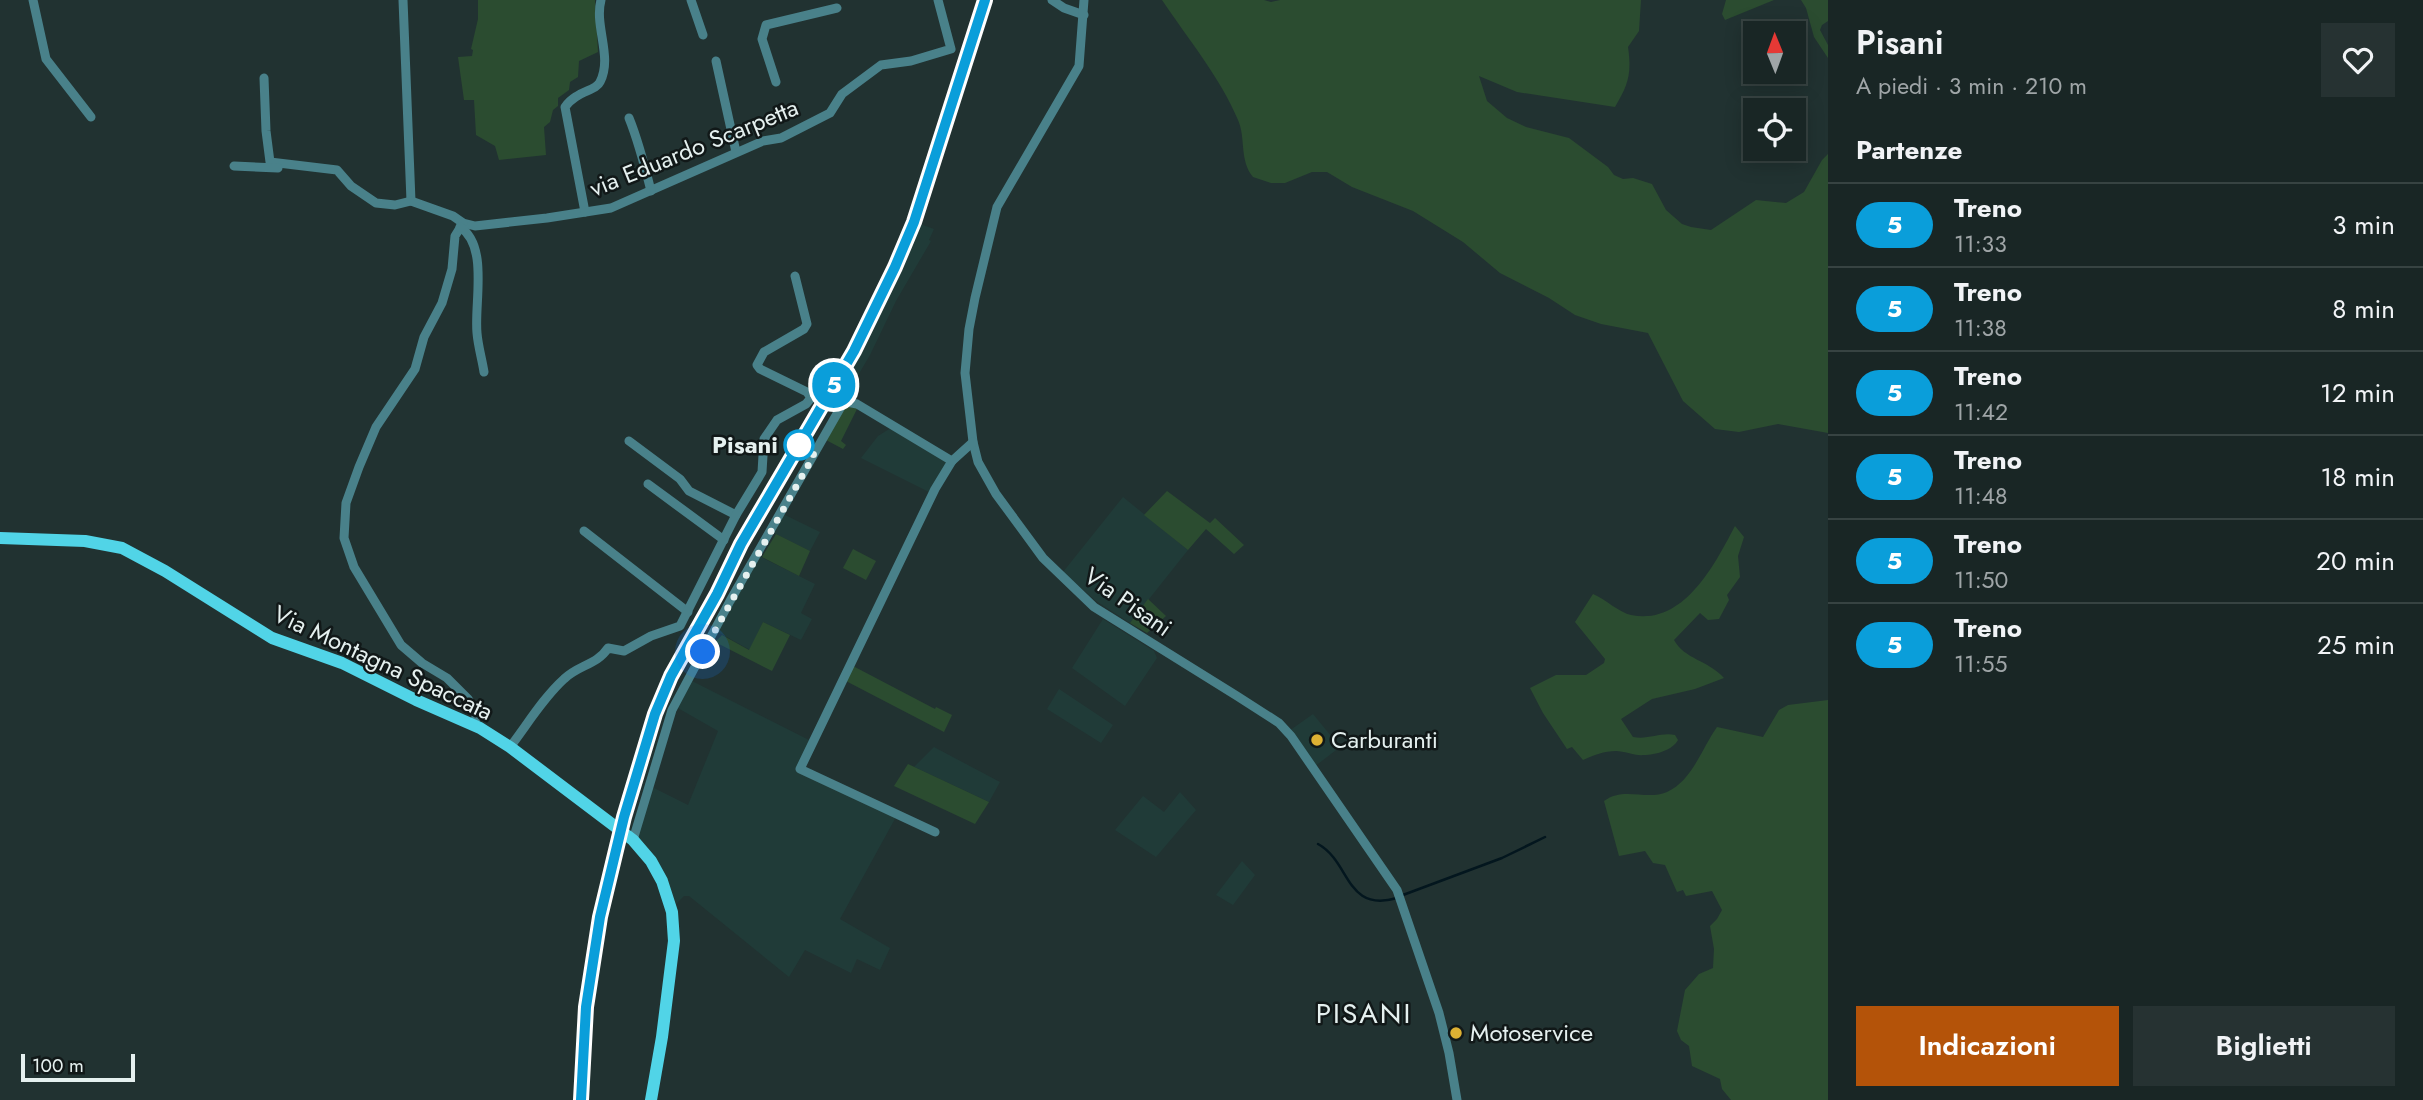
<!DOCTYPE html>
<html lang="it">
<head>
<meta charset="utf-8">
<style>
	:root { --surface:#192625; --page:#263232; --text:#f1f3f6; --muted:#9fa5a7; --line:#374342; --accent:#b45309 }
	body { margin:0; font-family:Jost,sans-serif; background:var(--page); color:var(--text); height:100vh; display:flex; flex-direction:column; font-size:26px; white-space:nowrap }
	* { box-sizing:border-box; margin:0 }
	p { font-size:23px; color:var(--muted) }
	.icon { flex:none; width:38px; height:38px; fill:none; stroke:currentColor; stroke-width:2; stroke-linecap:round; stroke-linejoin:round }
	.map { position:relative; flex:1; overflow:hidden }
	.panel { display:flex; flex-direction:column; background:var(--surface); width:595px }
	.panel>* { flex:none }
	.badge { padding:0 14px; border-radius:23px; font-size:24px; line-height:46px }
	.needle { width:46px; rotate:359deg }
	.controls { position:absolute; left:1743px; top:21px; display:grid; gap:14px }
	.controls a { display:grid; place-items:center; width:63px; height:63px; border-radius:0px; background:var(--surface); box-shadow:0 4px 18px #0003,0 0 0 2px var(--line); font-size:35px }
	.scale { position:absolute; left:21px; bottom:18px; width:114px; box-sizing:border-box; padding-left:7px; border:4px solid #e5f0ef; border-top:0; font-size:19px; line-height:24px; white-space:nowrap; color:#e5f0ef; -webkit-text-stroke:5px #111818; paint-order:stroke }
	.you { position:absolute; width:35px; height:35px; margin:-18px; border:5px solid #fff; border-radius:50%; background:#1a73e8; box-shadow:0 0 0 10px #1a73e833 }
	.map>.badge { position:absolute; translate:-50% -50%; box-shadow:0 0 0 4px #fff }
	h2 { padding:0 28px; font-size:26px; line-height:63px }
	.round { display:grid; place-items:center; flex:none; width:74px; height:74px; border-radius:0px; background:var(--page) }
	.summary { display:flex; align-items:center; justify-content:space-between; height:119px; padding:0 28px }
	h1 { font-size:33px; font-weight:600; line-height:52px }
	.action { display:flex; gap:14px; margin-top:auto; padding:14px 28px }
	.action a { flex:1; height:80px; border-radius:0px; background:var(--accent); color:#fff; font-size:28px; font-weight:600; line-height:80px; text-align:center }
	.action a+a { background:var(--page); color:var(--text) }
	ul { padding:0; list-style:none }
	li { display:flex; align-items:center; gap:21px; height:84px; padding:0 28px; border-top:2px solid var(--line) }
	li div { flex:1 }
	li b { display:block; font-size:26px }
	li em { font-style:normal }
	li .badge { min-width:77px; font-weight:700; text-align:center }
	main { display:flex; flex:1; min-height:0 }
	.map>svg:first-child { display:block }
	.built { fill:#203b38 }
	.green { fill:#2b4c30 }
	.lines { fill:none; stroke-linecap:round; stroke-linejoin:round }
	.stream { stroke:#03161e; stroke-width:2.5 }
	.minor { stroke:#49818a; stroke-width:9 }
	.major { stroke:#51d4e7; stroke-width:12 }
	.rail { stroke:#a3b0af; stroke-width:2.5; stroke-dasharray:12 12; stroke-linecap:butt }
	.line-casing { stroke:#fff; stroke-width:16 }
	.line { stroke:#0a9eda; stroke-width:10 }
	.walk { stroke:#e5f0ef; stroke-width:7; stroke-dasharray:0 12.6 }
	.stop-dot { fill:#fff; stroke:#0a9eda; stroke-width:3.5 }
	.poi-dot { fill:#ddb133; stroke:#111818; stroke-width:2.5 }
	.labels { text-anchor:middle; stroke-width:5; stroke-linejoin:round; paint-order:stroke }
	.street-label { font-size:24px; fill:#e5f0ef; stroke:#111818 }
	.stop-label { font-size:24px; font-weight:bold; fill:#e5f0ef; stroke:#111818; text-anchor:end }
	.poi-label { font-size:24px; fill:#e5f0ef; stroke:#111818; text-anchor:start }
	.quarter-label { font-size:28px; letter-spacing:2px; fill:#e5f0ef; stroke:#111818 }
</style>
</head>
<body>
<main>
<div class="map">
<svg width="1828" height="1100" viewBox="0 0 1828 1100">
	<rect width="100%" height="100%" fill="#213231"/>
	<g class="built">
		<polygon points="909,220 934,229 929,240 931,241 896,301 870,355 847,394 840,390 814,436 804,423 867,315"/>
		<polygon points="894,426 950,461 931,493 861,458 878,436"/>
		<polygon points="1123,497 1188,550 1130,623 1096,601 1063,572"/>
		<polygon points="783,514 820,532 810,551 772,532"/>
		<polygon points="753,553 815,584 801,613 812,619 801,640 763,622 750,650 712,629"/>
		<polygon points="1103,619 1154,651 1157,658 1125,706 1072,668"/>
		<polygon points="690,680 811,741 799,764 896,817 840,919 890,948 880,970 857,959 851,973 805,950 789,977 689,896 684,896 675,905 637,839 652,787 688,805 718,731 676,707"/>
		<polygon points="1059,689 1113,725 1101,743 1047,709"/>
		<polygon points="1313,714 1340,747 1314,767 1289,731"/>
		<polygon points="934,747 1000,782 989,802 914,767"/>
		<polygon points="1180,792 1196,810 1156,857 1115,830 1143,796 1164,812"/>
		<polygon points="1242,861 1255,875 1233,905 1216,895"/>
	</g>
	<g class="green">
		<polygon points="478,0 595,0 598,52 579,61 578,77 570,82 569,90 558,98 558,106 553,110 550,122 544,127 546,155 499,160 495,146 476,135 474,100 464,100 458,57 472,56 473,50 471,49 478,19"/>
		<path d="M 1162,0 L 1264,0 L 1271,2 L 1280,0 L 1641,0 L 1639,31 L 1628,47 C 1632,74 1628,85 1615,107 L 1517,92 L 1479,76 L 1487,101 L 1507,118 L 1526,127 L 1569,138 L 1608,167 L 1614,175 L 1623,179 L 1633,178 L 1652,184 L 1666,210 L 1682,224 L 1691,227 L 1711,230 L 1756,200 L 1786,203 L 1804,192 L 1822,160 L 1828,154 L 1828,433 L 1778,424 L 1739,432 L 1715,429 L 1683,401 L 1648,333 L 1601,324 L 1575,315 L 1549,298 L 1500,273 L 1463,242 L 1413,211 L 1352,187 L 1327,172 L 1312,172 L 1285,183 L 1271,183 L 1253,177 C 1239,160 1246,138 1238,120 C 1220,77 1188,39 1162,0 Z"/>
		<polygon points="1726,0 1774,0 1725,20 1722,14"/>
		<polygon points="1801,0 1828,0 1828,21 1822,25 1820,30 1828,45 1828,58 1814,37 1806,8"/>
		<polygon points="844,406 858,407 841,441 846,445 843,449 826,440"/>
		<polygon points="1167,491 1210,523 1215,518 1244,545 1234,554 1206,529 1188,550 1144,515"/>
		<path d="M 1735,526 L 1744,537 L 1738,556 L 1740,577 L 1727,595 L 1729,600 L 1719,619 L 1708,620 L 1700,613 L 1674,640 C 1684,659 1708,660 1724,678 L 1695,689 L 1652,699 L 1621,719 L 1633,737 C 1648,740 1661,732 1675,735 L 1678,740 C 1673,750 1655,755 1644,755 C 1634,756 1625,751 1616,751 C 1604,751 1594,755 1583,760 L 1572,747 L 1567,749 L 1543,713 L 1530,688 L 1556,675 L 1586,675 L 1604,663 L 1605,659 L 1575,622 L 1593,594 C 1605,599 1620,613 1631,615 C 1684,626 1715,564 1735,526 Z"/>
		<polygon points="776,534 810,551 799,576 762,557"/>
		<polygon points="853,549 876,561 866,580 843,568"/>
		<polygon points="1148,599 1166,616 1147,633 1130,623"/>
		<polygon points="763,622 790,635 772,671 715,642 722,635 749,650"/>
		<polygon points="853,666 935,709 936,707 952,715 944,732 844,680"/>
		<path d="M 1828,700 L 1828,1100 L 1731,1100 L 1722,1089 L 1720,1079 L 1692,1066 L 1689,1046 L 1681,1040 L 1677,1031 L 1685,990 L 1699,974 L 1713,968 L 1714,949 L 1710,926 L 1717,919 L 1722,910 L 1712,891 L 1686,896 L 1683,890 L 1677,892 L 1665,865 L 1653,863 L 1645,851 L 1619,856 L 1604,801 C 1624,786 1646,801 1667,792 C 1692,781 1702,748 1717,727 L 1763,737 L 1779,710 L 1788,705 Z"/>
		<polygon points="908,764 989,802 975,824 894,786"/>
	</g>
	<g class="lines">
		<g class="stream">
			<path d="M 1318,844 C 1351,862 1345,913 1397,898"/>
			<polyline points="1403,895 1502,858 1545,837"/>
		</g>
		<g class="minor">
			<polyline points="33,0 46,59 91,117"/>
			<polyline points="403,0 411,201"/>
			<polyline points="691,0 703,35"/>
			<polyline points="1052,0 1064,8 1084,15"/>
			<polyline points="1084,0 1079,66 997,207 975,298 969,329 965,373 973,442 978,462 996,494 1043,558 1094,607 1237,696 1279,723 1291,736 1397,890 1439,1013 1449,1053 1457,1100"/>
			<polyline points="716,61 736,152"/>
			<polyline points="264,78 266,131 270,162 337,170 351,186 376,203 395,205 411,201 453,216 463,223 475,226 547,218 611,208 763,141 781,138 830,113 842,94 881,65 911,61 951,49 938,0"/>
			<polyline points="776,82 762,39 766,25 837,8"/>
			<path d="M 629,118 C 638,140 645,167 651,191"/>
			<polyline points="234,166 278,168"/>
			<path d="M 585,212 L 565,107 C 576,91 596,91 600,82 C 613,57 594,26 601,0"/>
			<polyline points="463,223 455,236 452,269 442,303 424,337 415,369 376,427 359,467 346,503 344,538 354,567 401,645 422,663 447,678 468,699 477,713 474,725"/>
			<path d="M 460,227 C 489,246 474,303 477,333 C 478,346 482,359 484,372"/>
			<polyline points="629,441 680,479 689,491 736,515"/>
			<polyline points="648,484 724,540"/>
			<polyline points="584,531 688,612"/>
			<path d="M 510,747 C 527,725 543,698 564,679 C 578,665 597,665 608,648 L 624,651 L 651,636 L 680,626 L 736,515 L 762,472 L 764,439 L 777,420 L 806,404 L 811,398 L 807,392 L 760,369 L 757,365 L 764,352 L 804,329 L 807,324 L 795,276"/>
			<polyline points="935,832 800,769 935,489 952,461"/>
			<polyline points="633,840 672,710 730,601 842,405 847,402 857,404 952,461 973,442"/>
		</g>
		<polyline class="major" points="0,538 85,541 122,548 165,571 272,638 342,663 416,700 480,728 510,747 633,840 651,861 662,881 672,912 674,941 662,1037 651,1100"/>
		<path class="rail" d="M 581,1100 C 582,998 601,897 629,798 C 638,770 645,740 656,713 C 672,671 696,635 716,595 C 725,578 732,560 741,543 C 800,436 870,337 914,222"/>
	</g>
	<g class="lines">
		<g class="line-casing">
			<polyline id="line" points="581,1100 586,1007 600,917 624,817 655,714 671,676 717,594 741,544 854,351 895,267 914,222 985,0"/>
		</g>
		<use href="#line" class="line"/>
		<polyline class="walk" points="703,652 814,455 799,445"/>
	</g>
	<circle class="stop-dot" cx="799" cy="445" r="14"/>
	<g class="poi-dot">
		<circle cx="1317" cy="740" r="7"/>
		<circle cx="1456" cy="1033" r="7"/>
	</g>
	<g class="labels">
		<g class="street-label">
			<text transform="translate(694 148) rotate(-22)" y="8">via Eduardo Scarpetta</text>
			<text transform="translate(1128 602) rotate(35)" y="8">Via Pisani</text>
			<text transform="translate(383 663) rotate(25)" y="8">Via Montagna Spaccata</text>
		</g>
		<g class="stop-label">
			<text x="778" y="453">Pisani</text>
		</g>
		<g class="poi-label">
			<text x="1331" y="748">Carburanti</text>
			<text x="1470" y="1041">Motoservice</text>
		</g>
		<g class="quarter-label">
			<text x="1364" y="1023">PISANI</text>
		</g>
	</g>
</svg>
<div class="controls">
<a><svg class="needle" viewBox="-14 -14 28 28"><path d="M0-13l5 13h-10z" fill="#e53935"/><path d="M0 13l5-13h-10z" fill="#9fa5a7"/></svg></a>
<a><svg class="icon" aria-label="locate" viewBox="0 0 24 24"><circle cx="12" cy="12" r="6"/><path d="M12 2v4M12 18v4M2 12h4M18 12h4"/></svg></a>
</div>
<div class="scale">100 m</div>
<div class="you" style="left:703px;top:652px"></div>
<b class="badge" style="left:834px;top:385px;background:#0a9eda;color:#fff">5</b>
</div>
<section class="panel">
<div class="summary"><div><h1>Pisani</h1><p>A piedi · 3 min · 210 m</p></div><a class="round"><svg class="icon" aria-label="heart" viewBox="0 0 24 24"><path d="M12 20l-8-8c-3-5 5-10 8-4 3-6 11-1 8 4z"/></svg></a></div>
<h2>Partenze</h2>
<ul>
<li><span class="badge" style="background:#0a9eda;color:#fff">5</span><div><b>Treno</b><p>11:33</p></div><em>3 min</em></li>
<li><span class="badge" style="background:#0a9eda;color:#fff">5</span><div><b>Treno</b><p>11:38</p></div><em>8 min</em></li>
<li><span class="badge" style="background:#0a9eda;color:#fff">5</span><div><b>Treno</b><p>11:42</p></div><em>12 min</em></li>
<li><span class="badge" style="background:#0a9eda;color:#fff">5</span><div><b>Treno</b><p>11:48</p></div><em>18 min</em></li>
<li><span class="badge" style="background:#0a9eda;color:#fff">5</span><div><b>Treno</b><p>11:50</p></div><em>20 min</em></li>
<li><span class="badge" style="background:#0a9eda;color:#fff">5</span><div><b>Treno</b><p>11:55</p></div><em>25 min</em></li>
</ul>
<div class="action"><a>Indicazioni</a><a>Biglietti</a></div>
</section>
</main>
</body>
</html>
